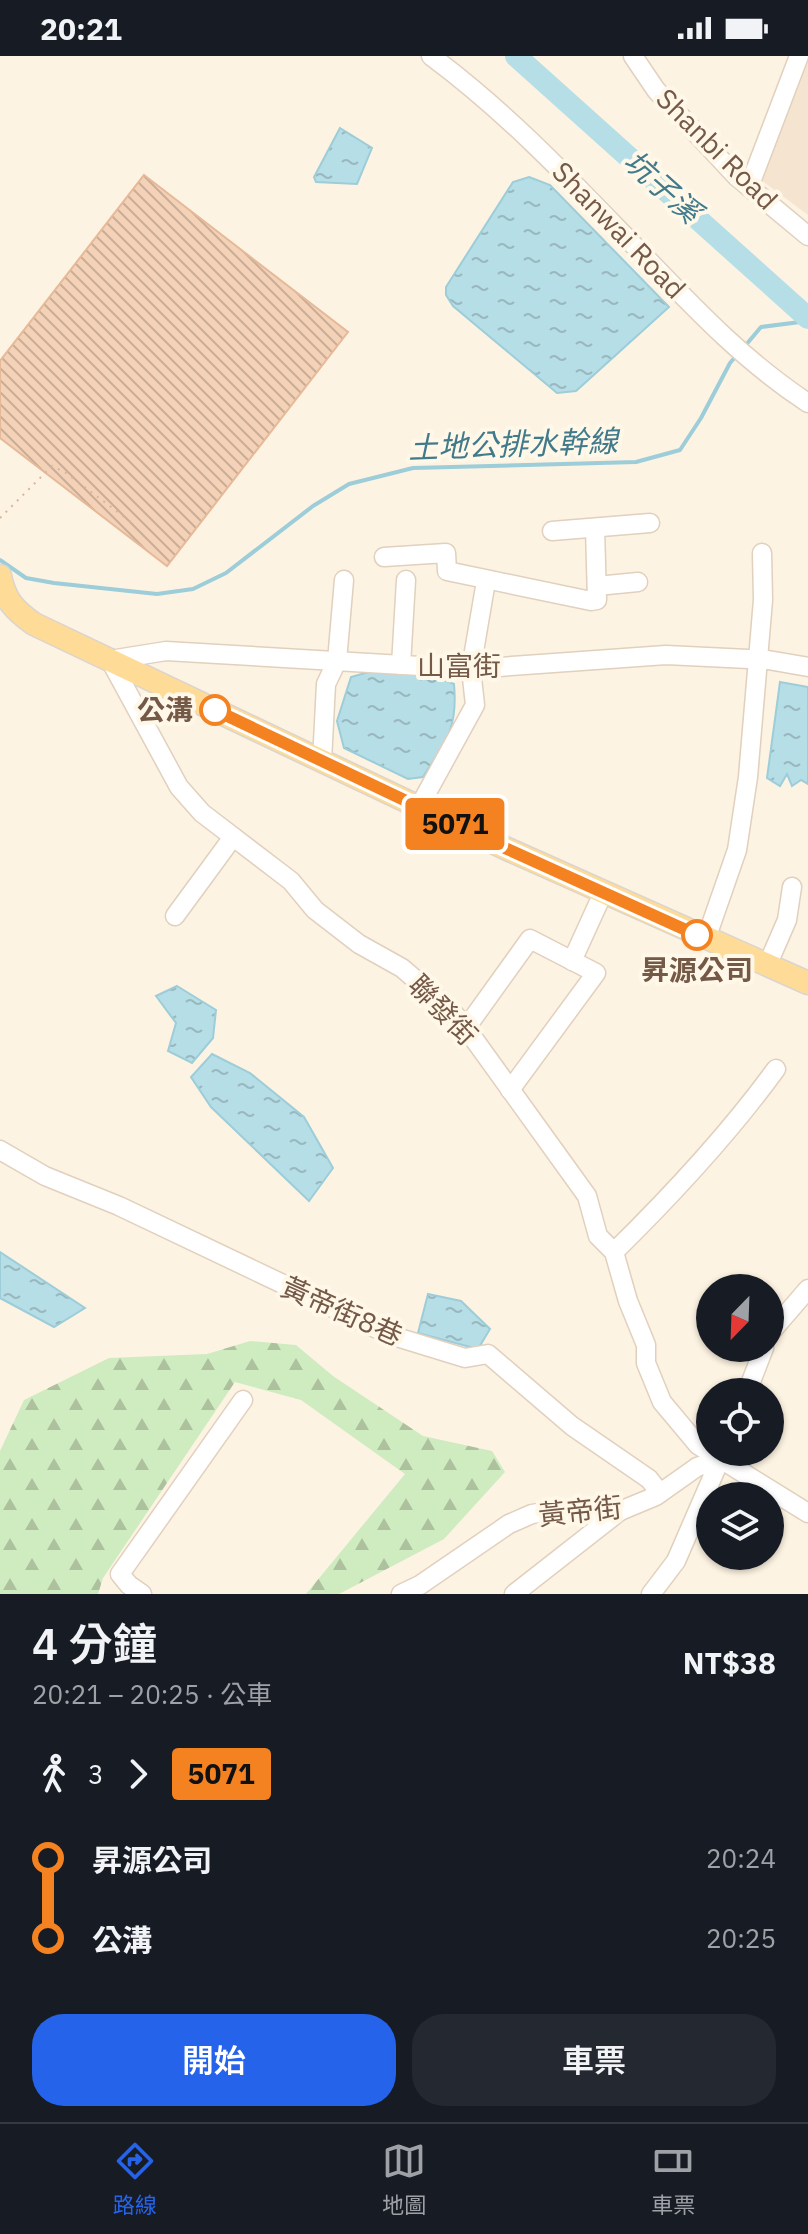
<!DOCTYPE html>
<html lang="zh-TW">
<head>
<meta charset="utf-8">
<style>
	:root { --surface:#171b24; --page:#242831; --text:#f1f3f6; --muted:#9ea1a6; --line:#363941; --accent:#2563eb }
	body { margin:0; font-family:"IBM Plex Sans","Noto Sans TC",sans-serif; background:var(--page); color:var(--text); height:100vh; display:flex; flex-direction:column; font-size:30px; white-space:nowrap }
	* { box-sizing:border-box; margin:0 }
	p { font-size:26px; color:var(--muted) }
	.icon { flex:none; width:44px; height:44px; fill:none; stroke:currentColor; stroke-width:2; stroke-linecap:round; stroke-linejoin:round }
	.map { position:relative; height:1538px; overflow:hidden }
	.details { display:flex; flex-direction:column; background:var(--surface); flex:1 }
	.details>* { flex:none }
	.badge { padding:0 16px; border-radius:6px; font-size:28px; line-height:52px }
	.needle { width:52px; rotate:203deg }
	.fabs { position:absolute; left:696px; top:1218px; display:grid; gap:16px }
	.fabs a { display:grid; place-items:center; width:88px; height:88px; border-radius:50%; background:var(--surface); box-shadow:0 2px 6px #0004; font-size:40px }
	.map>.badge { position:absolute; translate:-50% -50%; box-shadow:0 0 0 4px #fff }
	.legs { display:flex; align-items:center; gap:12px; height:88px; padding:0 32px; font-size:26px }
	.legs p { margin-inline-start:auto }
	.head { display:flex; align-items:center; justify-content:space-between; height:136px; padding:0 32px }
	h1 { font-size:44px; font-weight:600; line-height:60px }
	.cta { display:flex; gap:16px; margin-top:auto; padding:16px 32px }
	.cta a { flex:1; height:92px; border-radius:32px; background:var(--accent); color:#fff; font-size:32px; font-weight:600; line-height:92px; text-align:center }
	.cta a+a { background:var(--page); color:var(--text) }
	ul { padding:0 32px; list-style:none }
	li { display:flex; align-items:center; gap:28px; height:80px; font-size:30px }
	li i { display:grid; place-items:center; width:12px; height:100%; margin:0 10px; background:currentColor }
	li i::after { content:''; width:20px; height:20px; margin:-10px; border:6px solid; border-radius:50%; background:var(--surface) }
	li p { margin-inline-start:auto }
	li:first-child i { background:linear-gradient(#0000 50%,currentColor 0) }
	li:last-child i { background:linear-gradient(currentColor 50%,#0000 0) }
	.status { display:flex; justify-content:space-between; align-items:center; height:56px; padding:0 40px; background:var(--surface); direction:ltr }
	.status svg { height:22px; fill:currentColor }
	.tabs { display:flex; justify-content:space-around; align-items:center; height:112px; border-top:2px solid var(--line); background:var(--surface); font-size:22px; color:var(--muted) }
	.tabs a { display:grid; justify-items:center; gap:4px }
	.tabs .active { color:var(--accent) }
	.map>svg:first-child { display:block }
	.residential { fill:#f5e5d0 }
	.forest { fill:url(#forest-firs) }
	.water { fill:url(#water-ripples); stroke:#9ccdd9; stroke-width:2 }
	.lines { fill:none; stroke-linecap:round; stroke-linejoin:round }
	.stream { stroke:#9ccdd9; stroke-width:4 }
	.river { stroke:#b6dee7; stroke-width:22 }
	.building { fill:url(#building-back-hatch); stroke:#e6b998; stroke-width:2 }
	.minor-casing { stroke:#e1d0bd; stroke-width:21 }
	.major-casing { stroke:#dbd4cf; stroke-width:25 }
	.path { stroke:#d8b59c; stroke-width:2; stroke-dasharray:2 6; stroke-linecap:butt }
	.minor { stroke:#fff; stroke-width:18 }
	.major { stroke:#fedc98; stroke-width:22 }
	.line-1-casing { stroke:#fff; stroke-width:18 }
	.line-1 { stroke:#f58220; stroke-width:12 }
	.stop-1-dot { fill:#fff; stroke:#f58220; stroke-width:4 }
	.labels { text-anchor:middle; stroke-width:8; stroke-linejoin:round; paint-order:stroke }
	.street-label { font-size:28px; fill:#755947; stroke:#fff7e8 }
	.stop-label { font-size:28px; font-weight:bold; fill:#755947; stroke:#fff7e8; text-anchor:end }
	.water-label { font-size:30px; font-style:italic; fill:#417a8a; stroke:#fff7e8 }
</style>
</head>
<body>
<div class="status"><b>20:21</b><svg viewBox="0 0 49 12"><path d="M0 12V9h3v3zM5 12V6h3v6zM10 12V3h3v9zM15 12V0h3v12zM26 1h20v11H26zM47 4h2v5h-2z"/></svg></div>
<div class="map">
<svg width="808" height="1538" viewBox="0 0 808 1538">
	<defs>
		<pattern id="forest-firs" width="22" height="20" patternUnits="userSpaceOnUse" patternTransform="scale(2)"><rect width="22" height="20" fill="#cfebc0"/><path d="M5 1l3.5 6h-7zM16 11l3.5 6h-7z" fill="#adc19e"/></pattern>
		<pattern id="water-ripples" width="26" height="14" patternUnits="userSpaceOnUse" patternTransform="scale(2)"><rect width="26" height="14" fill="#b6dee7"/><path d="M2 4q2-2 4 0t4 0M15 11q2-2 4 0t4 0" fill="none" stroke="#99b7bd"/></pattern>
		<pattern id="building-back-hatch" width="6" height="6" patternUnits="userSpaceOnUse" patternTransform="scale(2)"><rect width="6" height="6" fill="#f3d2b8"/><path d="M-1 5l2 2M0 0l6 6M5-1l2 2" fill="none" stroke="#c9ad97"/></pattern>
	</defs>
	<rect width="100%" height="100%" fill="#fdf3e2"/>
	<polygon class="residential" points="792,0 808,0 808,159 749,115"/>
	<polygon class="forest" points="250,1285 296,1289 333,1320 423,1380 492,1395 505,1416 444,1483 339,1538 306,1538 405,1418 301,1344 235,1326 103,1522 98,1538 0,1538 0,1395 24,1344 109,1302 207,1298"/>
	<g class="water">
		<polygon points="340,72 372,92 357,128 316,126 314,121"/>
		<polygon points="529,121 550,129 669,251 576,335 557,337 453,250 446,239 446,231 513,126"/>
		<path d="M 383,612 L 439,622 L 454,628 C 458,673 446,685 423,721 L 408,723 L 344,692 L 337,665 L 351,621 Z"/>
		<polygon points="780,626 808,631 808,728 801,724 792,730 787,718 780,730 767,722"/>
		<polygon points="177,930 216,954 213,982 192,1007 168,995 176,967 156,940"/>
		<polygon points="212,998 250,1017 304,1061 333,1112 309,1145 211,1051 191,1021"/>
		<polygon points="0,1196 85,1252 54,1271 0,1242"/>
		<polygon points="428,1238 461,1245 490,1273 478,1293 418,1277"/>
	</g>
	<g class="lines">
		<g class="stream">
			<polyline points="745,290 761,271 808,265"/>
			<polyline points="0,504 26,522 54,527 157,538 193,533 226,517 313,450 349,428 413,412 636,406 680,394 701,362 730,307 736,300"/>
		</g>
		<polyline class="river" points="516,0 808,262"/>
	</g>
	<polygon class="building" points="144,119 348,276 167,510 0,382 0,305"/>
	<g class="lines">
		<g class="minor-casing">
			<g id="minor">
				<path d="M 431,0 C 512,60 579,133 649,205 C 699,257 747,307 808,347"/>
				<polyline points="633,0 656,34 737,121 808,180"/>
				<polyline points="749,131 799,0"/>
				<polyline points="552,475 650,467"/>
				<polyline points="384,501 446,497 447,515 591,545 597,544 595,472"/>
				<polyline points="597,530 638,526"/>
				<polyline points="401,609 406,524"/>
				<polyline points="808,611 768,604 666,599 471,613 166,595 110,604 179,731 202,757 291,825 315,854 359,888 402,912 451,954 466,972 587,1140 598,1180 614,1196 628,1245 646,1289 646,1307 662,1346 698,1389 808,1457"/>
				<polyline points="322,705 326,628 337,605 344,524"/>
				<polyline points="419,751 475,649 471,613 486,525"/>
				<polyline points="175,860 233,781"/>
				<polyline points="706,883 737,794 748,721 763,544 762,497"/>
				<polyline points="572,905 603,837"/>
				<polyline points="767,910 787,864 792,831"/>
				<polyline points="466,972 530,883 596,917 510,1034"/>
				<polyline points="0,1094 45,1120 119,1150 390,1279 465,1302 488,1298 572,1370 649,1423 660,1437"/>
				<path d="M 614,1196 C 673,1138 728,1079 776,1013"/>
				<polyline points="770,1277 808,1233"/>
				<polyline points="747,1336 764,1292"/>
				<polyline points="142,1538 129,1529 120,1518 243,1344"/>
				<polyline points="401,1538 420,1529 509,1468 532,1458 556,1454 586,1457 620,1455 656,1440 697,1411 721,1403"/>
				<polyline points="514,1538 620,1455"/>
				<polyline points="651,1538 676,1505 722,1399"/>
			</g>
		</g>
		<g class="major-casing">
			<path id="major" d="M 0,520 C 5,544 14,554 34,568 L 505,792 L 808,927"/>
		</g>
		<polyline class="path" points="0,462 52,410 66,417 135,469"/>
		<use href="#minor" class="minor"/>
		<use href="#major" class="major"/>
	</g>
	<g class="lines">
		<g class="line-1-casing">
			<polyline id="line-1" points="215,654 505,792 697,879"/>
		</g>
		<use href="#line-1" class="line-1"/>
	</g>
	<g class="stop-1-dot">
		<circle cx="215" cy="654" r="14"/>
		<circle cx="697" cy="879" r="14"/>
	</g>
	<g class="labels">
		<g class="street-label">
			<text transform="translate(717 93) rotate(45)" y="10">Shanbi Road</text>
			<text transform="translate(619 174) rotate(46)" y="10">Shanwai Road</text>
			<text x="459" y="620">山富街</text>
			<text transform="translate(443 954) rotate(46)" y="10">聯發街</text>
			<text transform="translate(342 1255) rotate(24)" y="10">黃帝街8巷</text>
			<text transform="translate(580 1455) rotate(-6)" y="10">黃帝街</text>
		</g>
		<g class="stop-label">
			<text x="193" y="664">公溝</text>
			<text x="697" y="924" text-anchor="middle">昇源公司</text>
		</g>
		<g class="water-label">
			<text transform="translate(662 131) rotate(42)" y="10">坑子溪</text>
			<text transform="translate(513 389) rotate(-2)" y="10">土地公排水幹線</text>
		</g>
	</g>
</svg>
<div class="fabs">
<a><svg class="needle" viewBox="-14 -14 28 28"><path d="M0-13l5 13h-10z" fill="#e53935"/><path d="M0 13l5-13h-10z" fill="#9ea1a6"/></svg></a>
<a><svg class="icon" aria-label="locate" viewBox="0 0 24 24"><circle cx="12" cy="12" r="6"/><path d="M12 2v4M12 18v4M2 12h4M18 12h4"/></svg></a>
<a><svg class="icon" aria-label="layers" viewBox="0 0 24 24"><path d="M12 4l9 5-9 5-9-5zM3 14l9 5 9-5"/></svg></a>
</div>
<b class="badge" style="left:455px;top:768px;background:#f58220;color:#111">5071</b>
</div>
<section class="details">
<div class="head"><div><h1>4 分鐘</h1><p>20:21 – 20:25 · 公車</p></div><b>NT$38</b></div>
<div class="legs"><svg class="icon" aria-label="walk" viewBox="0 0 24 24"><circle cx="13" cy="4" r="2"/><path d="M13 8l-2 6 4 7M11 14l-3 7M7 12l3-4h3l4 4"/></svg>3<svg class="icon" aria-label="forward" viewBox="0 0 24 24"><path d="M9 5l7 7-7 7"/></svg><b class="badge" style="background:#f58220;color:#111">5071</b></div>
<ul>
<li><i style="color:#f58220"></i><b>昇源公司</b><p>20:24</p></li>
<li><i style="color:#f58220"></i><b>公溝</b><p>20:25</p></li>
</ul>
<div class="cta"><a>開始</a><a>車票</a></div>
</section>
<nav class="tabs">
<a class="active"><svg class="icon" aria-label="directions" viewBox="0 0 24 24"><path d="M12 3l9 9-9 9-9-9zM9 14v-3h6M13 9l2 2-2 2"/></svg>路線</a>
<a><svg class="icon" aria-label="map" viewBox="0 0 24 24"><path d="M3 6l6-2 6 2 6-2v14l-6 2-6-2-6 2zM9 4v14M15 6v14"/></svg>地圖</a>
<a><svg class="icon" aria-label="tickets" viewBox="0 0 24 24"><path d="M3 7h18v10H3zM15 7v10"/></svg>車票</a>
</nav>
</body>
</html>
